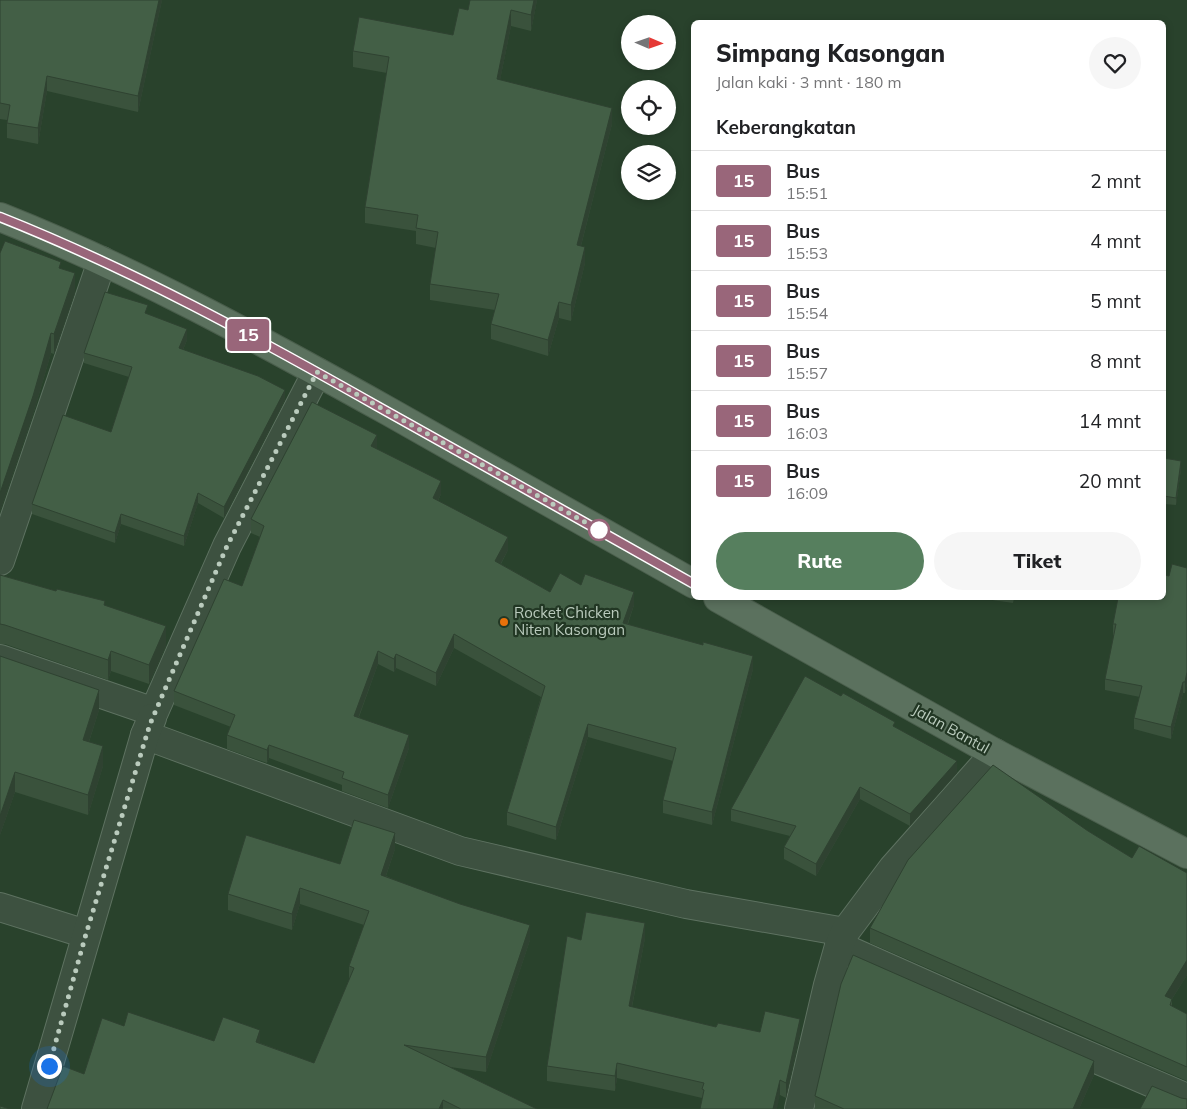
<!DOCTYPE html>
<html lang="id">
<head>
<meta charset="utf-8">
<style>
	:root { --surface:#fff; --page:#f6f6f6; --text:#202124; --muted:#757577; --line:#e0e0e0; --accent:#567f5e }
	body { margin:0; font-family:Mulish,sans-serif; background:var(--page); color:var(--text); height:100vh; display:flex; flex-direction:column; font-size:19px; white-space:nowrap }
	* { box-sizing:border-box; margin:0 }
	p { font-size:16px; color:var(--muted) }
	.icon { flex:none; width:28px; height:28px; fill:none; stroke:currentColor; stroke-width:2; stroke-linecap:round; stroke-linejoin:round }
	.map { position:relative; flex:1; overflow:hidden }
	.details { position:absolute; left:691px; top:20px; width:475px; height:580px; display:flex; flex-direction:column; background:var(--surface); border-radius:8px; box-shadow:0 2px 8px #0003 }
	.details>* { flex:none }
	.badge { padding:0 10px; border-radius:4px; font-size:18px; line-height:32px }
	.needle { width:32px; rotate:92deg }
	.fabs { position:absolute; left:621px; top:15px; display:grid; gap:10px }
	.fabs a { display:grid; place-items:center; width:55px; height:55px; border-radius:50%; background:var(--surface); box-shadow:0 2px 8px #0003; font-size:25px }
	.you { position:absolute; width:25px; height:25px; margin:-12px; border:4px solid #fff; border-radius:50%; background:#1a73e8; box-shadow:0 0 0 8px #1a73e833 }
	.map>.badge { position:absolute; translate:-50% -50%; box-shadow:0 0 0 2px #fff }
	h2 { padding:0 25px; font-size:19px; line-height:45px }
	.round { display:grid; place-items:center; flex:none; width:52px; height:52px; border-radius:26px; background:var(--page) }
	.headline { display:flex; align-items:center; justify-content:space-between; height:85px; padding:0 25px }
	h1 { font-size:24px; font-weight:800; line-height:38px }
	.primary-button { display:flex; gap:10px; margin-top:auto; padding:10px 25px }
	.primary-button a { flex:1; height:58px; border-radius:30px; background:var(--accent); color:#fff; font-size:20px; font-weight:800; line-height:58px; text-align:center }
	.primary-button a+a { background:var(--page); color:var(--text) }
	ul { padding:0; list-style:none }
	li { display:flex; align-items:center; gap:15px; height:60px; padding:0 25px; border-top:1px solid var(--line) }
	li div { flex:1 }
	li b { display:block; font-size:19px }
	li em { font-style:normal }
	li .badge { min-width:55px; font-weight:700; text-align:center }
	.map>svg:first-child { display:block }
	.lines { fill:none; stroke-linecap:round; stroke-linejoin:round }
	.street-casing { stroke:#5e7261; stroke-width:30 }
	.primary-casing { stroke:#4a5e4c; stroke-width:30 }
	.street { stroke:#3d5140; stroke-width:28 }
	.primary { stroke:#5b715e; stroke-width:28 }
	.wall { fill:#3a523c }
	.shaded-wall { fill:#2f4231 }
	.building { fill:#435f46; stroke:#2f4231 }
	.line-casing { stroke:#fff; stroke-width:11 }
	.line { stroke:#99667a; stroke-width:8 }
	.walk { stroke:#bacbbd; stroke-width:5; stroke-dasharray:0 9 }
	.stop-dot { fill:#fff; stroke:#99667a; stroke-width:2.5 }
	.food-dot { fill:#e8710a; stroke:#223724; stroke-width:2 }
	.labels { text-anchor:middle; stroke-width:4.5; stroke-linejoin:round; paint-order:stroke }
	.poi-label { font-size:15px; fill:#bacbbd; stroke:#223724; text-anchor:start }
	.street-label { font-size:15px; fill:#bacbbd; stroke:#223724 }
</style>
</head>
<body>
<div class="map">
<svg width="1187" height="1109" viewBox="0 0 1187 1109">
	<rect width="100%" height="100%" fill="#29422c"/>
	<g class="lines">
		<g class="street-casing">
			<g id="street">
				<polyline points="0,561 102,261"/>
				<polyline points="0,659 154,712 227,546 317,372"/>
				<polyline points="145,735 460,851 686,904 845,932"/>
				<polyline points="0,907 86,934"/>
				<polyline points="839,946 1017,1025 1187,1098"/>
				<polyline points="36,1109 145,735 152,718"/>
				<polyline points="799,1109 828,985 839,946 845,932 893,868 995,753"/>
			</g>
		</g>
		<g class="primary-casing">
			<g id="primary">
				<path d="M 0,217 C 134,270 262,341 388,411 C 490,469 592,526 694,584"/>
				<polyline points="718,598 995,753 1187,854"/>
			</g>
		</g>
		<use href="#street" class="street"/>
		<use href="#primary" class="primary"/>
	</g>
	<g class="wall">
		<polygon points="0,0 162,0 138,112 47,91 38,144 7,138 7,120 0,119"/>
		<polygon points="537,0 531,31 511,26 500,80 612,124 581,246 585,263 571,321 559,318 548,356 491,339 491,324 495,310 430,300 430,284 436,248 416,244 416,231 365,223 365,207 387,73 353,67 353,51 453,35 468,10"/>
		<polygon points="0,253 61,269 75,293 54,354 51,353 33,415 0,512"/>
		<polygon points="148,314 187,340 183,350 285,400 224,518 198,503 184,546 121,524 115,543 32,514 32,504 111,432 129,377 84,363 84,353"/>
		<polygon points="377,448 376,449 441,494 438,501 508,550 501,564 550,592 581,585 634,605 628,624 753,669 712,825 663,813 663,800 673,761 588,737 556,840 507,825 507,812 541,697 454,648 436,686 396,668 394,672 378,664 359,717 409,748 388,808 342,791 342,785 269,758 267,763 227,749 227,735 231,727 174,705 174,691 242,586 260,537 251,533 251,519"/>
		<polygon points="1164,458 1181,469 1176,505 1164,504"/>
		<polygon points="1187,568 1187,683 1185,693 1183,693 1171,739 1134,729 1134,718 1140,697 1105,690 1105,679 1114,635 1113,635 1113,624 1169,576"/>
		<polygon points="0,575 105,605 166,646 149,684 111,671 108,680 5,644 0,644"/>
		<polygon points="979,598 1014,598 1013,603"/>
		<polygon points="0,656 99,710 89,742 103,766 88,815 15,792 0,835"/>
		<polygon points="895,727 957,773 910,826 860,799 816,876 784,859 784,847 790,836 731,821 731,809"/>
		<polygon points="1088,831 1132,858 1187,873 1187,975 1172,999 1172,1006 1187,1014 1187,1081 870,943 870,928"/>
		<polygon points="395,849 386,876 530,940 486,1072 450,1067 537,1109 47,1109 84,1074 124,1026 214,1041 260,1043 314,1063 349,980 349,966 364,925 300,904 292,930 228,910 228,894"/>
		<polygon points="645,938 632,1007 716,1027 760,1032 800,1034 786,1098 780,1095 702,1100 702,1098 617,1078 615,1091 547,1081 547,1066 581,940"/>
		<polygon points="1094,1075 1079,1109 815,1109 815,1096"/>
	</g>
	<g class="shaded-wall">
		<polygon points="159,0 162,0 138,112 138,96"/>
		<polygon points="534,0 537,0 531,31 531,15"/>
		<polygon points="511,10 511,26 497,95 497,79"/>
		<polygon points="47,76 47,91 38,144 38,128"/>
		<polygon points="612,108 612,124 577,261 577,245"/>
		<polygon points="585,247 585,263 571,321 571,305"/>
		<polygon points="75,273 75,293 54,354 54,334"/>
		<polygon points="559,302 559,318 548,356 548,340"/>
		<polygon points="187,329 187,340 179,359 179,348"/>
		<polygon points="51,333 51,353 33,415 0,512 0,493"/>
		<polygon points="285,390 285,400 224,518 224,507"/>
		<polygon points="377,435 377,448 371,459 371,446"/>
		<polygon points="1181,461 1181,469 1176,505 1176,498"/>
		<polygon points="441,481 441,494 433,511 433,498"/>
		<polygon points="198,493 198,503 184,546 184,536"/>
		<polygon points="121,514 121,524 115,543 115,533"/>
		<polygon points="508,537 508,550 495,574 495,561"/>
		<polygon points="634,592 634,605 623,636 623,623"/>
		<polygon points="166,626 166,646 149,684 149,665"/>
		<polygon points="454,634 454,648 436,686 436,673"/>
		<polygon points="111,651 111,671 108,680 108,660"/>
		<polygon points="378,651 378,664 354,729 354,716"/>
		<polygon points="396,654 396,668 394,672 394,659"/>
		<polygon points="753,656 753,669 712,825 712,812"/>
		<polygon points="1187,672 1187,683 1185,693 1185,682"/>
		<polygon points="1183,682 1183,693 1171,739 1171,727"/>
		<polygon points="99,690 99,710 83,760 83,740"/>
		<polygon points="588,724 588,737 556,840 556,827"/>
		<polygon points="409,735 409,748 388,808 388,795"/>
		<polygon points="269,745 269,758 267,763 267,750"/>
		<polygon points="103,746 103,766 88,815 88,795"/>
		<polygon points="957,761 957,773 910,826 910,814"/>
		<polygon points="15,772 15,792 0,835 0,816"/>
		<polygon points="860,787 860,799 816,876 816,864"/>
		<polygon points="395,833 395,849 381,890 381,875"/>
		<polygon points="300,888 300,904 292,930 292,914"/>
		<polygon points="645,923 645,938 629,1021 629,1006"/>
		<polygon points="530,925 530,940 486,1072 486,1057"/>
		<polygon points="1187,960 1187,975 1165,1010 1165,996"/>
		<polygon points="800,1019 800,1034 786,1098 786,1083"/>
		<polygon points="260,1030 260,1046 256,1042"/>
		<polygon points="1094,1061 1094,1075 1079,1109 1073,1109"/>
		<polygon points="617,1063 617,1078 615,1091 615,1076"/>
		<polygon points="780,1080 780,1095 777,1109 773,1109"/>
		<polygon points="443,1100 443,1109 439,1109"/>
	</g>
	<g class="building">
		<polygon points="0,0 159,0 138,96 47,76 38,128 7,123 10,105 0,103"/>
		<polygon points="470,0 534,0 531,15 511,10 497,79 612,108 577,245 585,247 571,305 559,302 548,340 491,324 499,294 430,284 438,232 416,228 418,215 365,207 389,57 353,51 359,17 453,35 459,8 468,10"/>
		<polygon points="5,241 61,262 59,268 75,273 54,334 51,333 33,396 0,493 0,253"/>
		<polygon points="105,292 148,305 145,313 187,329 179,348 258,376 285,390 224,507 198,493 184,536 121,514 115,533 32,504 63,415 111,432 132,367 84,353"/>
		<polygon points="312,402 377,435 371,446 441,481 433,498 508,537 495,561 550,592 560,573 581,585 585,574 634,592 623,623 703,645 703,642 753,656 712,812 663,800 676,748 588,724 556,827 507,812 545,686 454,634 436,673 396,654 394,659 378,651 354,716 409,735 388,795 342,778 344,772 269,745 267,750 227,735 235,715 174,691 224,579 242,586 264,526 251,519"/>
		<polygon points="1164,458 1181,461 1176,498 1164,496"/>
		<polygon points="1172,564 1187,568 1187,672 1185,682 1183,682 1171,727 1134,718 1142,686 1105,679 1116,624 1113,624 1118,598 1164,598 1164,575 1169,576"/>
		<polygon points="0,575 56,591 57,589 105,601 104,605 166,626 149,665 111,651 108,660 5,625 0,624"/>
		<polygon points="0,656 99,690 83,740 103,746 88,795 15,772 0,816"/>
		<polygon points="805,676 841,696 843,693 895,722 893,726 957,761 910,814 860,787 816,864 784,847 796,826 731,809"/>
		<polygon points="993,765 1088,831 1132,858 1139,846 1187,873 1187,960 1165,996 1172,999 1170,1005 1187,1014 1187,1067 870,928 908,860"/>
		<polygon points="354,820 395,833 381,875 460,904 530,925 486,1057 404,1045 537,1109 461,1109 443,1100 439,1109 47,1109 63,1066 84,1074 102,1018 124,1026 128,1012 214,1041 223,1017 260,1030 256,1042 314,1063 354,968 349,966 369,911 300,888 292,914 228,894 246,835 340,864"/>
		<polygon points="586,912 645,923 629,1006 716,1027 718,1023 760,1032 765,1011 800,1019 786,1083 780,1080 773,1109 700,1109 704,1090 702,1089 704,1083 617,1063 615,1076 547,1066 567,936 581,940"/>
		<polygon points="853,955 1094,1061 1073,1109 844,1109 815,1096 841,984"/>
		<polygon points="1152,1086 1181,1098 1187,1099 1187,1109 1140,1109"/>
		<polygon points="0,1106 10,1109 0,1109"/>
	</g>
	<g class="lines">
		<g class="line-casing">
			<path id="line" d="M 0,217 C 131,269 255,337 377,406 C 483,465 588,524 694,584"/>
		</g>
		<use href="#line" class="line"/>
		<polyline class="walk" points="49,1066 86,934 150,724 227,546 317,372 599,530"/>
	</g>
	<circle class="stop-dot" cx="599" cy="530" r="10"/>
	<circle class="food-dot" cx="504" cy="622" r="5"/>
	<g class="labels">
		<g class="poi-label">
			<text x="514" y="618">Rocket Chicken<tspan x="514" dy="17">Niten Kasongan</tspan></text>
		</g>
		<g class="street-label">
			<text transform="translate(951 729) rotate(29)" y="5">Jalan Bantul</text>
		</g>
	</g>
</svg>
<div class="fabs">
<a><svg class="needle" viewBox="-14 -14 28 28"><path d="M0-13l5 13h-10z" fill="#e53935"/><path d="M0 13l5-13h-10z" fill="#757577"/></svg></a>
<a><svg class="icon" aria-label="locate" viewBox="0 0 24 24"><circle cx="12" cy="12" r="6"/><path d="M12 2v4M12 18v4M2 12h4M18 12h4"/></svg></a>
<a><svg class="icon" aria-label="layers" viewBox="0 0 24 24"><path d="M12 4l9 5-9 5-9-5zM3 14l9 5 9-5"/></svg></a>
</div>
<div class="you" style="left:49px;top:1066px"></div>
<b class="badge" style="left:248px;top:335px;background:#99667a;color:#fff">15</b>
<section class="details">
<div class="headline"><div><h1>Simpang Kasongan</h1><p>Jalan kaki · 3 mnt · 180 m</p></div><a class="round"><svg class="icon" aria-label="heart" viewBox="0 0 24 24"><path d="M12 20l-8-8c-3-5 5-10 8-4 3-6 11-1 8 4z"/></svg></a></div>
<h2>Keberangkatan</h2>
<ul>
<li><span class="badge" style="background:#99667a;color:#fff">15</span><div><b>Bus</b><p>15:51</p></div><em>2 mnt</em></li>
<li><span class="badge" style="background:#99667a;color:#fff">15</span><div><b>Bus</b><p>15:53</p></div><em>4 mnt</em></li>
<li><span class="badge" style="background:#99667a;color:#fff">15</span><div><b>Bus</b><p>15:54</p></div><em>5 mnt</em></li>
<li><span class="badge" style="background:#99667a;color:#fff">15</span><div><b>Bus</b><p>15:57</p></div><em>8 mnt</em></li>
<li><span class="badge" style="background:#99667a;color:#fff">15</span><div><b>Bus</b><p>16:03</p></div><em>14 mnt</em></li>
<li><span class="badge" style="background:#99667a;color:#fff">15</span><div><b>Bus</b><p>16:09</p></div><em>20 mnt</em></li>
</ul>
<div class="primary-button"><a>Rute</a><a>Tiket</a></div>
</section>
</div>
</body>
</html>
